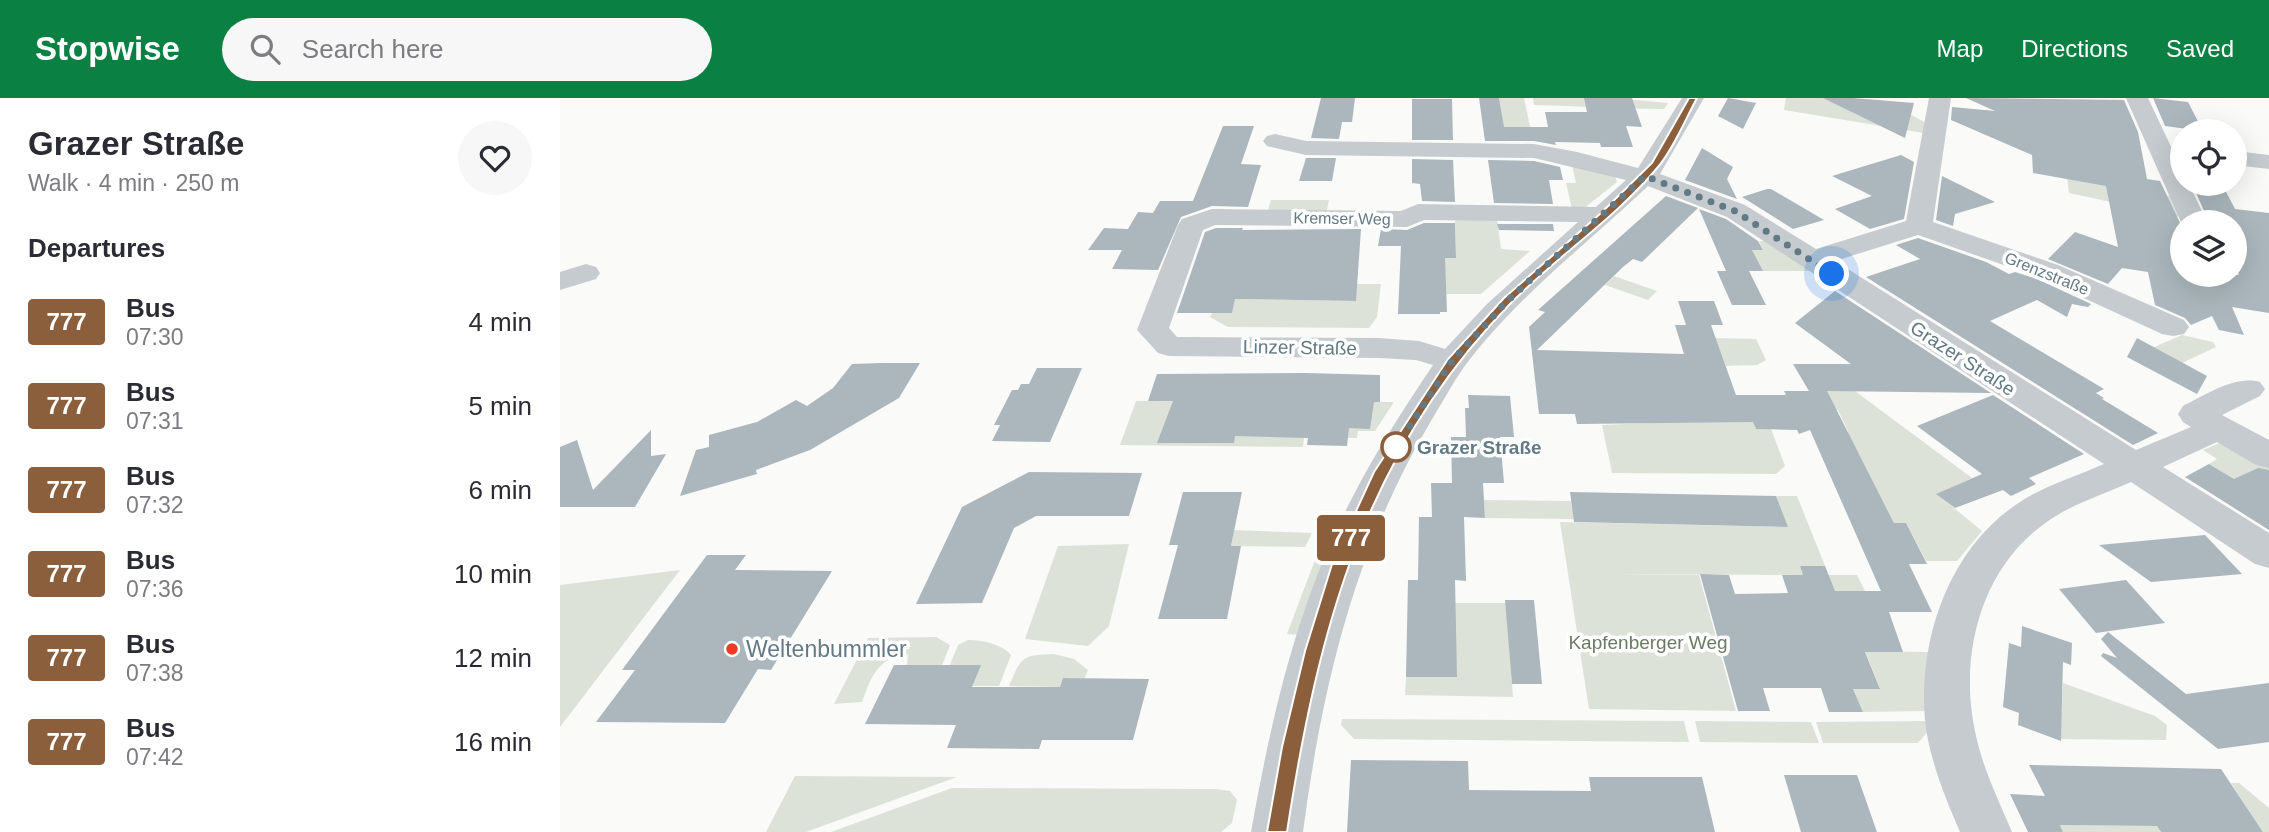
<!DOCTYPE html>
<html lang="en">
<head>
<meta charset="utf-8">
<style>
	:root { --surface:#fff; --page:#f7f7f7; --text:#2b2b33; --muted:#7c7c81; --accent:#0b8043 }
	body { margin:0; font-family:Helvetica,sans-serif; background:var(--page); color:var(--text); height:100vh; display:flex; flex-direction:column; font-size:26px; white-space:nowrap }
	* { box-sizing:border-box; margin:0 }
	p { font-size:23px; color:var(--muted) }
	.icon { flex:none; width:38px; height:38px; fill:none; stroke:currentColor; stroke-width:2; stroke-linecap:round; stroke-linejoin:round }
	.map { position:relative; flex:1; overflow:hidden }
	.drawer { display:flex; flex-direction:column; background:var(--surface); width:560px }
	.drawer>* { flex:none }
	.badge { padding:0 14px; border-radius:5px; font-size:24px; line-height:46px }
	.controls { position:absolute; left:1610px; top:21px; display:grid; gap:14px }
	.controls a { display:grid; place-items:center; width:77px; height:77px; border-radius:50%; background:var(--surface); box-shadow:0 7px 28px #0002; font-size:35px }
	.you { position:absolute; width:35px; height:35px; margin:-18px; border:5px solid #fff; border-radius:50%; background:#1a73e8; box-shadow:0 0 0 10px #1a73e833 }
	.map>.badge { position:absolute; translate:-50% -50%; box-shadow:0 0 0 4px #fff }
	h2 { padding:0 28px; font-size:26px; line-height:63px }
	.round { display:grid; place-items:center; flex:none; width:74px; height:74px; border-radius:37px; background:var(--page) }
	.overview { display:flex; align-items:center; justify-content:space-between; height:119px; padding:0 28px }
	h1 { font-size:33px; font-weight:700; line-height:52px }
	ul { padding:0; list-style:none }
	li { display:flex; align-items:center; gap:21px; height:84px; padding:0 28px }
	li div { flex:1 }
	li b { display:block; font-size:26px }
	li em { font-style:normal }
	li .badge { min-width:77px; font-weight:700; text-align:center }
	header { display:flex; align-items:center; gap:42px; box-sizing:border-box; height:98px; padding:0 35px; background:var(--accent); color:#fff }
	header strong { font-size:33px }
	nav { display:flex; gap:38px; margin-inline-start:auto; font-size:24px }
	.search { width:490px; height:63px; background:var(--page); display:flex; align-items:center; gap:18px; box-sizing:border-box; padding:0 24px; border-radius:38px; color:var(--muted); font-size:26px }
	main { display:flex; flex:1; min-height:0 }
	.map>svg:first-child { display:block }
	.green { fill:#dde2d8 }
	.building { fill:#abb7bc }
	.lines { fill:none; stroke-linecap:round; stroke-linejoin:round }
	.minor { fill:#c5cbce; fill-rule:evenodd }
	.line { fill:#8b5e3c; stroke:#fff; stroke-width:2 }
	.walk { stroke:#637a85; stroke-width:7; stroke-dasharray:0 12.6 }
	.stop-dot { fill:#fff; stroke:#8b5e3c; stroke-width:3.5 }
	.poi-dot { fill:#ee3b24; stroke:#fff; stroke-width:2.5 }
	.labels { text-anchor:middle; stroke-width:7; stroke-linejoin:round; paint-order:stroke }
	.far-street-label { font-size:16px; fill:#637a85; stroke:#fff }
	.street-label { font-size:19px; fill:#637a85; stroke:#fff }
	.stop-label { font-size:19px; font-weight:bold; fill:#637a85; stroke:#fff; text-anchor:start }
	.park-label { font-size:19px; fill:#6a7b63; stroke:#fff }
	.near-poi-label { font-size:23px; fill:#637a85; stroke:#fff; text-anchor:start }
</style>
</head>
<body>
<header>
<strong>Stopwise</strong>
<div class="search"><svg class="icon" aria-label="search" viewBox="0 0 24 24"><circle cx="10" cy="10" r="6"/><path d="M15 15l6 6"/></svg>Search here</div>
<nav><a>Map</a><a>Directions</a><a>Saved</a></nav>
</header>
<main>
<section class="drawer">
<div class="overview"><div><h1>Grazer Straße</h1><p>Walk · 4 min · 250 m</p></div><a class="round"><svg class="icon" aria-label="heart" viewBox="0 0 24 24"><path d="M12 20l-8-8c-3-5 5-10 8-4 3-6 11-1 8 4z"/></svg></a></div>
<h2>Departures</h2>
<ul>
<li><span class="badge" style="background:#8b5e3c;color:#fff">777</span><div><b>Bus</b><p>07:30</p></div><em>4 min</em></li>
<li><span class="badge" style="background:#8b5e3c;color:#fff">777</span><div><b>Bus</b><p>07:31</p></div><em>5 min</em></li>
<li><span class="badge" style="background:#8b5e3c;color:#fff">777</span><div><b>Bus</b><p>07:32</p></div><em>6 min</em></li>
<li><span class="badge" style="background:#8b5e3c;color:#fff">777</span><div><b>Bus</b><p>07:36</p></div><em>10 min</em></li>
<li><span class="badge" style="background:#8b5e3c;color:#fff">777</span><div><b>Bus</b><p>07:38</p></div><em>12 min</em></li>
<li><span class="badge" style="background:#8b5e3c;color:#fff">777</span><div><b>Bus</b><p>07:42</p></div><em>16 min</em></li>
</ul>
</section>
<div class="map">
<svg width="1709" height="734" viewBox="0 0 1709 734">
	<rect width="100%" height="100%" fill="#fafaf8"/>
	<g class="green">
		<polygon points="939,0 964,0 970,29 943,29"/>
		<path d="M 973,0 L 1053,0 L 1108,5 L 1104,11 C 1061,11 1018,8 974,7 Z"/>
		<polygon points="1226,0 1294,0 1293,15 1305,20 1348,15 1366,25 1364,35 1224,12"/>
		<polygon points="1012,67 1055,78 1057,84 1023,111 1012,111 1006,85 1016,85"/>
		<polygon points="1507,80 1615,99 1625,120 1509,95"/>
		<polygon points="711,102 769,102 766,116 707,115"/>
		<polygon points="895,120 937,120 941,151 970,153 921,196 874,196 885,160 896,160"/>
		<polygon points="1199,143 1205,143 1251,173 1202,173 1192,152 1203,152"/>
		<polygon points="1054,178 1097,193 1088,202 1045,187"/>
		<polygon points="797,186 821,186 817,219 809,230 668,229 650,219 652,215 671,215 675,201 795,203"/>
		<polygon points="1622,237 1653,244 1656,249 1622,265 1585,253"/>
		<polygon points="1155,240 1196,241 1206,262 1197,267 1166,268"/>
		<polygon points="1252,293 1295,293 1412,380 1377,396 1422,433 1397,463 1366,463 1346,425 1334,425 1298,354 1280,354 1288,333 1278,312 1261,312"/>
		<polygon points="576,303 834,304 815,333 798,333 797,340 744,340 743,349 560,347"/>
		<polygon points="1142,323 1193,324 1196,331 1211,331 1225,368 1216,376 1052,375 1042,327"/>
		<polygon points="1662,344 1709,366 1709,402 1649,366 1657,361 1643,352"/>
		<polygon points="1216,398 1237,398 1265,468 1240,468 1243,477 1056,476 1139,477 1176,613 1029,611 1000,424 1227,429"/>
		<polygon points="924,402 1011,403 1014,421 925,420"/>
		<polygon points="674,432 752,435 745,449 671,448"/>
		<polygon points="569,446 549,528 528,548 465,541 498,448"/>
		<polygon points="755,462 767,464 743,537 727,536"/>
		<polygon points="120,472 0,629 0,487"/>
		<polygon points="1250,477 1297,477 1305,493 1257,496"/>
		<polygon points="895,505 946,505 953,599 845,597 846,579"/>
		<path d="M 376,539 L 390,547 L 382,567 L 347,567 L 348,557 L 342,554 C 315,567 312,577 302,604 L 274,606 L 308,540 Z"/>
		<path d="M 408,542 C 422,542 442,546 451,557 L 439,588 L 412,588 L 420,567 L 390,567 L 398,547 Z"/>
		<polygon points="1305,553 1368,554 1366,613 1303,614 1293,591 1320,590"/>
		<path d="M 494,556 L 514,561 L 528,572 L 525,580 L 503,580 L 500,589 L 449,588 C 461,559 462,557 494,556 Z"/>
		<polygon points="1503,585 1595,618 1607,627 1606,642 1494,641 1494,628 1501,630"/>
		<polygon points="782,621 1124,623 1129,644 794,641 781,627"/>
		<polygon points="1135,623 1251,624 1259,645 1140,644"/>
		<polygon points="1369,623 1370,631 1358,645 1263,645 1256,624"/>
		<polygon points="235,678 397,679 246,734 206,734"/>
		<polygon points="1671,685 1679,685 1709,710 1709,734 1703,734"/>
		<polygon points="392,690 655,691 670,693 677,702 672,725 661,734 271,734"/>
		<polygon points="1500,727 1597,728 1601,734 1503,734"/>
	</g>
	<g class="building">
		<polygon points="761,0 795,0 792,24 782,24 779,41 751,40"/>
		<polygon points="919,0 939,0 944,29 988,29 985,14 1027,14 1024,0 1072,0 1082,29 1066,28 1073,49 1041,49 1040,45 995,44 996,47 974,43 925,43"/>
		<polygon points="1168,0 1196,5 1183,31 1158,18"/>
		<polygon points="1263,0 1293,0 1354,5 1345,40"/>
		<polygon points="1406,0 1564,2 1578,34 1587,81 1600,83 1622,129 1622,177 1679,177 1675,166 1675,124 1649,124 1632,86 1662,86 1675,111 1709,115 1709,215 1672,209 1684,237 1659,232 1652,218 1631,227 1625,220 1595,207 1588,174 1562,170 1548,186 1488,161 1515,134 1558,149 1546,88 1473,75 1472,57 1391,22 1392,9 1435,13"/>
		<polygon points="1593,0 1628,4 1643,33 1605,28"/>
		<polygon points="852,1 892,1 893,42 852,42"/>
		<polygon points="663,28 694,28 681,66 701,67 688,109 652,108 621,119 598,172 552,171 562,152 528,152 544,130 568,131 578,114 593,115 600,103 633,103"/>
		<polygon points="1142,50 1173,69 1167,81 1177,101 1125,82"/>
		<polygon points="1341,57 1354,64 1344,121 1310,131 1275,111 1312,98 1272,78"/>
		<polygon points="746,60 776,60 772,83 739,83"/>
		<polygon points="852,61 893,62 895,104 862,103 860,86 852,85"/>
		<polygon points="928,62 974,63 1000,69 1003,82 989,82 993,106 934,105"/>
		<polygon points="1382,78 1435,104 1395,116 1393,128 1376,122"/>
		<polygon points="1207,91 1211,91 1264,122 1233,131 1182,99"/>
		<polygon points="1106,98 1138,110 1082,164 1073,161 1063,169 977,252 1124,256 1115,227 1126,227 1118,203 1154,203 1163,227 1151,227 1176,297 1226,297 1224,293 1249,293 1233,266 1291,266 1235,225 1275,193 1431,295 1267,293 1334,425 1346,425 1367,466 1349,466 1372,514 1329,514 1343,554 1305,554 1320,591 1293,591 1303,614 1269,614 1261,590 1203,590 1210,613 1178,613 1140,476 1169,477 1175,496 1228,495 1222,477 1243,477 1240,468 1265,468 1275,493 1321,493 1250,332 1239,336 1237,332 1196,331 1193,324 1017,326 1015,316 979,316 969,229 985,214 978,212"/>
		<polygon points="1139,111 1166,121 1198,143 1203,152 1192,152 1203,173 1189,173 1206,207 1172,207 1157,173 1166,173"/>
		<polygon points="864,125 895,125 896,160 885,160 887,214 880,214 880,216 838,216 841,148 818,148 821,131 847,132"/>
		<polygon points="937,126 993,126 994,133 939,132"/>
		<polygon points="656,130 683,130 682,132 801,131 796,203 675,201 672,215 617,215 645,134"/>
		<polygon points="1358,140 1426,164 1449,176 1455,174 1477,181 1531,206 1528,209 1512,206 1507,219 1477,202 1430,223 1544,291 1536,295 1544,300 1542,301 1598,335 1573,347 1306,179 1360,161 1336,147"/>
		<polygon points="1577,240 1647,278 1637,296 1567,259"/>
		<polygon points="322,265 360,265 339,300 250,352 196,372 197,376 120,398 136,352 149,349 149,337 197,324 236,302 247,308 273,290 292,266"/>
		<polygon points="477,270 522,270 490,344 432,343 440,327 434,327 452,292 458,292 461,286 469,286"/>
		<polygon points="745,275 820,277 820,304 814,304 810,331 789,330 787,348 747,347 748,340 675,338 674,345 597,345 613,303 588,303 597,276"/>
		<polygon points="908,297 950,298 954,339 940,339 944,385 923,385 925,420 904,419 906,483 895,482 897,579 846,579 848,482 858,482 859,419 872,419 871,385 892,385 891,339 906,339 905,310 909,310"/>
		<polygon points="1433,297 1524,356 1469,380 1476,386 1451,398 1443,392 1395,410 1376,396 1422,376 1357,328"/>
		<polygon points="91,332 91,358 106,356 75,409 0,409 0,349 17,342 33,392"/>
		<polygon points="1649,366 1674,381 1698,370 1709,372 1709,432 1625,379"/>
		<polygon points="469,374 582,375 569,418 476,418 454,430 422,505 356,506 402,409"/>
		<polygon points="623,394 682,394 671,448 681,448 667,521 598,521 618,447 609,447"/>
		<polygon points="1010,394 1216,398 1228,429 1014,424"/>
		<polygon points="1645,437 1682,476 1591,484 1539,447"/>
		<polygon points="147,457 186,457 175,472 272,473 211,572 198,571 165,625 36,624 75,572 62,572"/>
		<polygon points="1566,482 1605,525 1536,535 1499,491"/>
		<polygon points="945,502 974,502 982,586 952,586"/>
		<polygon points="1462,528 1512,545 1511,567 1503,564 1501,643 1458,627 1459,615 1443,609 1449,545 1461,549"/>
		<polygon points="1548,534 1626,596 1709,585 1709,644 1658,651 1541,558 1543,555 1557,560 1541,541"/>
		<polygon points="334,567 421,567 412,589 500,589 503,580 589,581 573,642 482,642 479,651 387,650 396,627 305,626"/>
		<polygon points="791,662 908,663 909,692 1031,693 1029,679 1142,679 1155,734 787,734"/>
		<polygon points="1469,667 1661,671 1703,734 1601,734 1597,728 1500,727 1503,734 1468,734 1450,696 1485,698"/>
		<polygon points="1224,677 1297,677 1317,734 1241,734"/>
	</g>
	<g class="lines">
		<g class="minor">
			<path d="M 1122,0 L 1144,0 L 1100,76 L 1185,107 L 1256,151 L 1346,123 L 1369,0 L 1391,0 L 1373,124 L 1498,167 L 1624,222 L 1629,229 L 1624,236 L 1613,238 L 1602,236 L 1478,179 L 1358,137 L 1275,163 L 1576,352 L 1631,329 L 1623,324 L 1618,316 L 1623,308 C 1646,297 1674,277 1700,284 L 1705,291 L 1700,298 L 1662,317 L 1709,342 L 1709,370 L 1696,367 L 1657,344 L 1603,369 L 1709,435 L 1709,470 L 1695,466 L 1571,384 C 1542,397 1509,407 1484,426 C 1420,472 1399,559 1415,633 C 1422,669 1438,701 1452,734 L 1400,734 C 1385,699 1369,661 1365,622 C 1358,543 1388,452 1457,406 C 1483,388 1515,379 1544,366 L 1167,119 L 1088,88 C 1027,146 955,200 904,269 C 892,286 882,305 871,323 C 795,450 762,589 743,734 L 691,734 C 711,621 737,507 790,404 C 814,356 843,312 873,267 L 856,262 L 819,260 L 609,258 L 598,255 L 577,232 L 618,127 L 622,121 L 652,111 L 841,113 L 858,106 L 1036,109 L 1066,82 L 974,60 L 746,57 L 707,48 L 703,43 L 707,38 L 715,36 L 746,43 L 974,46 L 1017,54 L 1078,70 ZM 864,122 L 1018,124 L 927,206 L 885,251 L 859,243 L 819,240 L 617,239 L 609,230 L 643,132 L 655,127 L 847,129 Z"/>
			<polygon points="1566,0 1588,0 1622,72 1622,86 1629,86 1647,124 1622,126 1621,124"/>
			<polygon points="1675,53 1709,57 1709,71 1675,67"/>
			<polygon points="26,166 36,169 40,175 36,181 0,192 0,174"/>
		</g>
	</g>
	<path class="line" d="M 1129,0 L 1137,0 C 1125,22 1114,50 1098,69 C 1055,121 997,158 950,206 C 803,357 758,533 727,734 L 707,734 L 722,649 L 745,553 L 773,463 L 814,374 L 888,261 L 944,200 L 1041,115 L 1092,65 Z"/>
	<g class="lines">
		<polyline class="walk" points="836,349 892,263 947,203 1085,78 1175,113 1272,176"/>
	</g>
	<circle class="stop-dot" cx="836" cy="349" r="14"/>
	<circle class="poi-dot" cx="172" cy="551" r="7"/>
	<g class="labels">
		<g class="far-street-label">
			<text transform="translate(782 120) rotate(1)" y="6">Kremser Weg</text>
			<text transform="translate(1487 175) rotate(22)" y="6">Grenzstraße</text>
		</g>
		<g class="street-label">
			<text transform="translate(740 249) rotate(1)" y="7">Linzer Straße</text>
			<text transform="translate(1403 260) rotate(33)" y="7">Grazer Straße</text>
		</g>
		<g class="stop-label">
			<text x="857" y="356">Grazer Straße</text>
		</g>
		<g class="park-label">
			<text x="1088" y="551">Kapfenberger Weg</text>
		</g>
		<g class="near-poi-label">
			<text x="186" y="559">Weltenbummler</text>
		</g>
	</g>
</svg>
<div class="controls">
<a><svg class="icon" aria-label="locate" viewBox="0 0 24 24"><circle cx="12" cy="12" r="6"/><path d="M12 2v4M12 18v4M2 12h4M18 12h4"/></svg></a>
<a><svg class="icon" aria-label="layers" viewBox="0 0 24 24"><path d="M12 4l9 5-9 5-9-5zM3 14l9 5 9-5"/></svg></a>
</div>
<div class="you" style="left:1272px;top:176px"></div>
<b class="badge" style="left:791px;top:440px;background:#8b5e3c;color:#fff">777</b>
</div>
</main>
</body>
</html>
